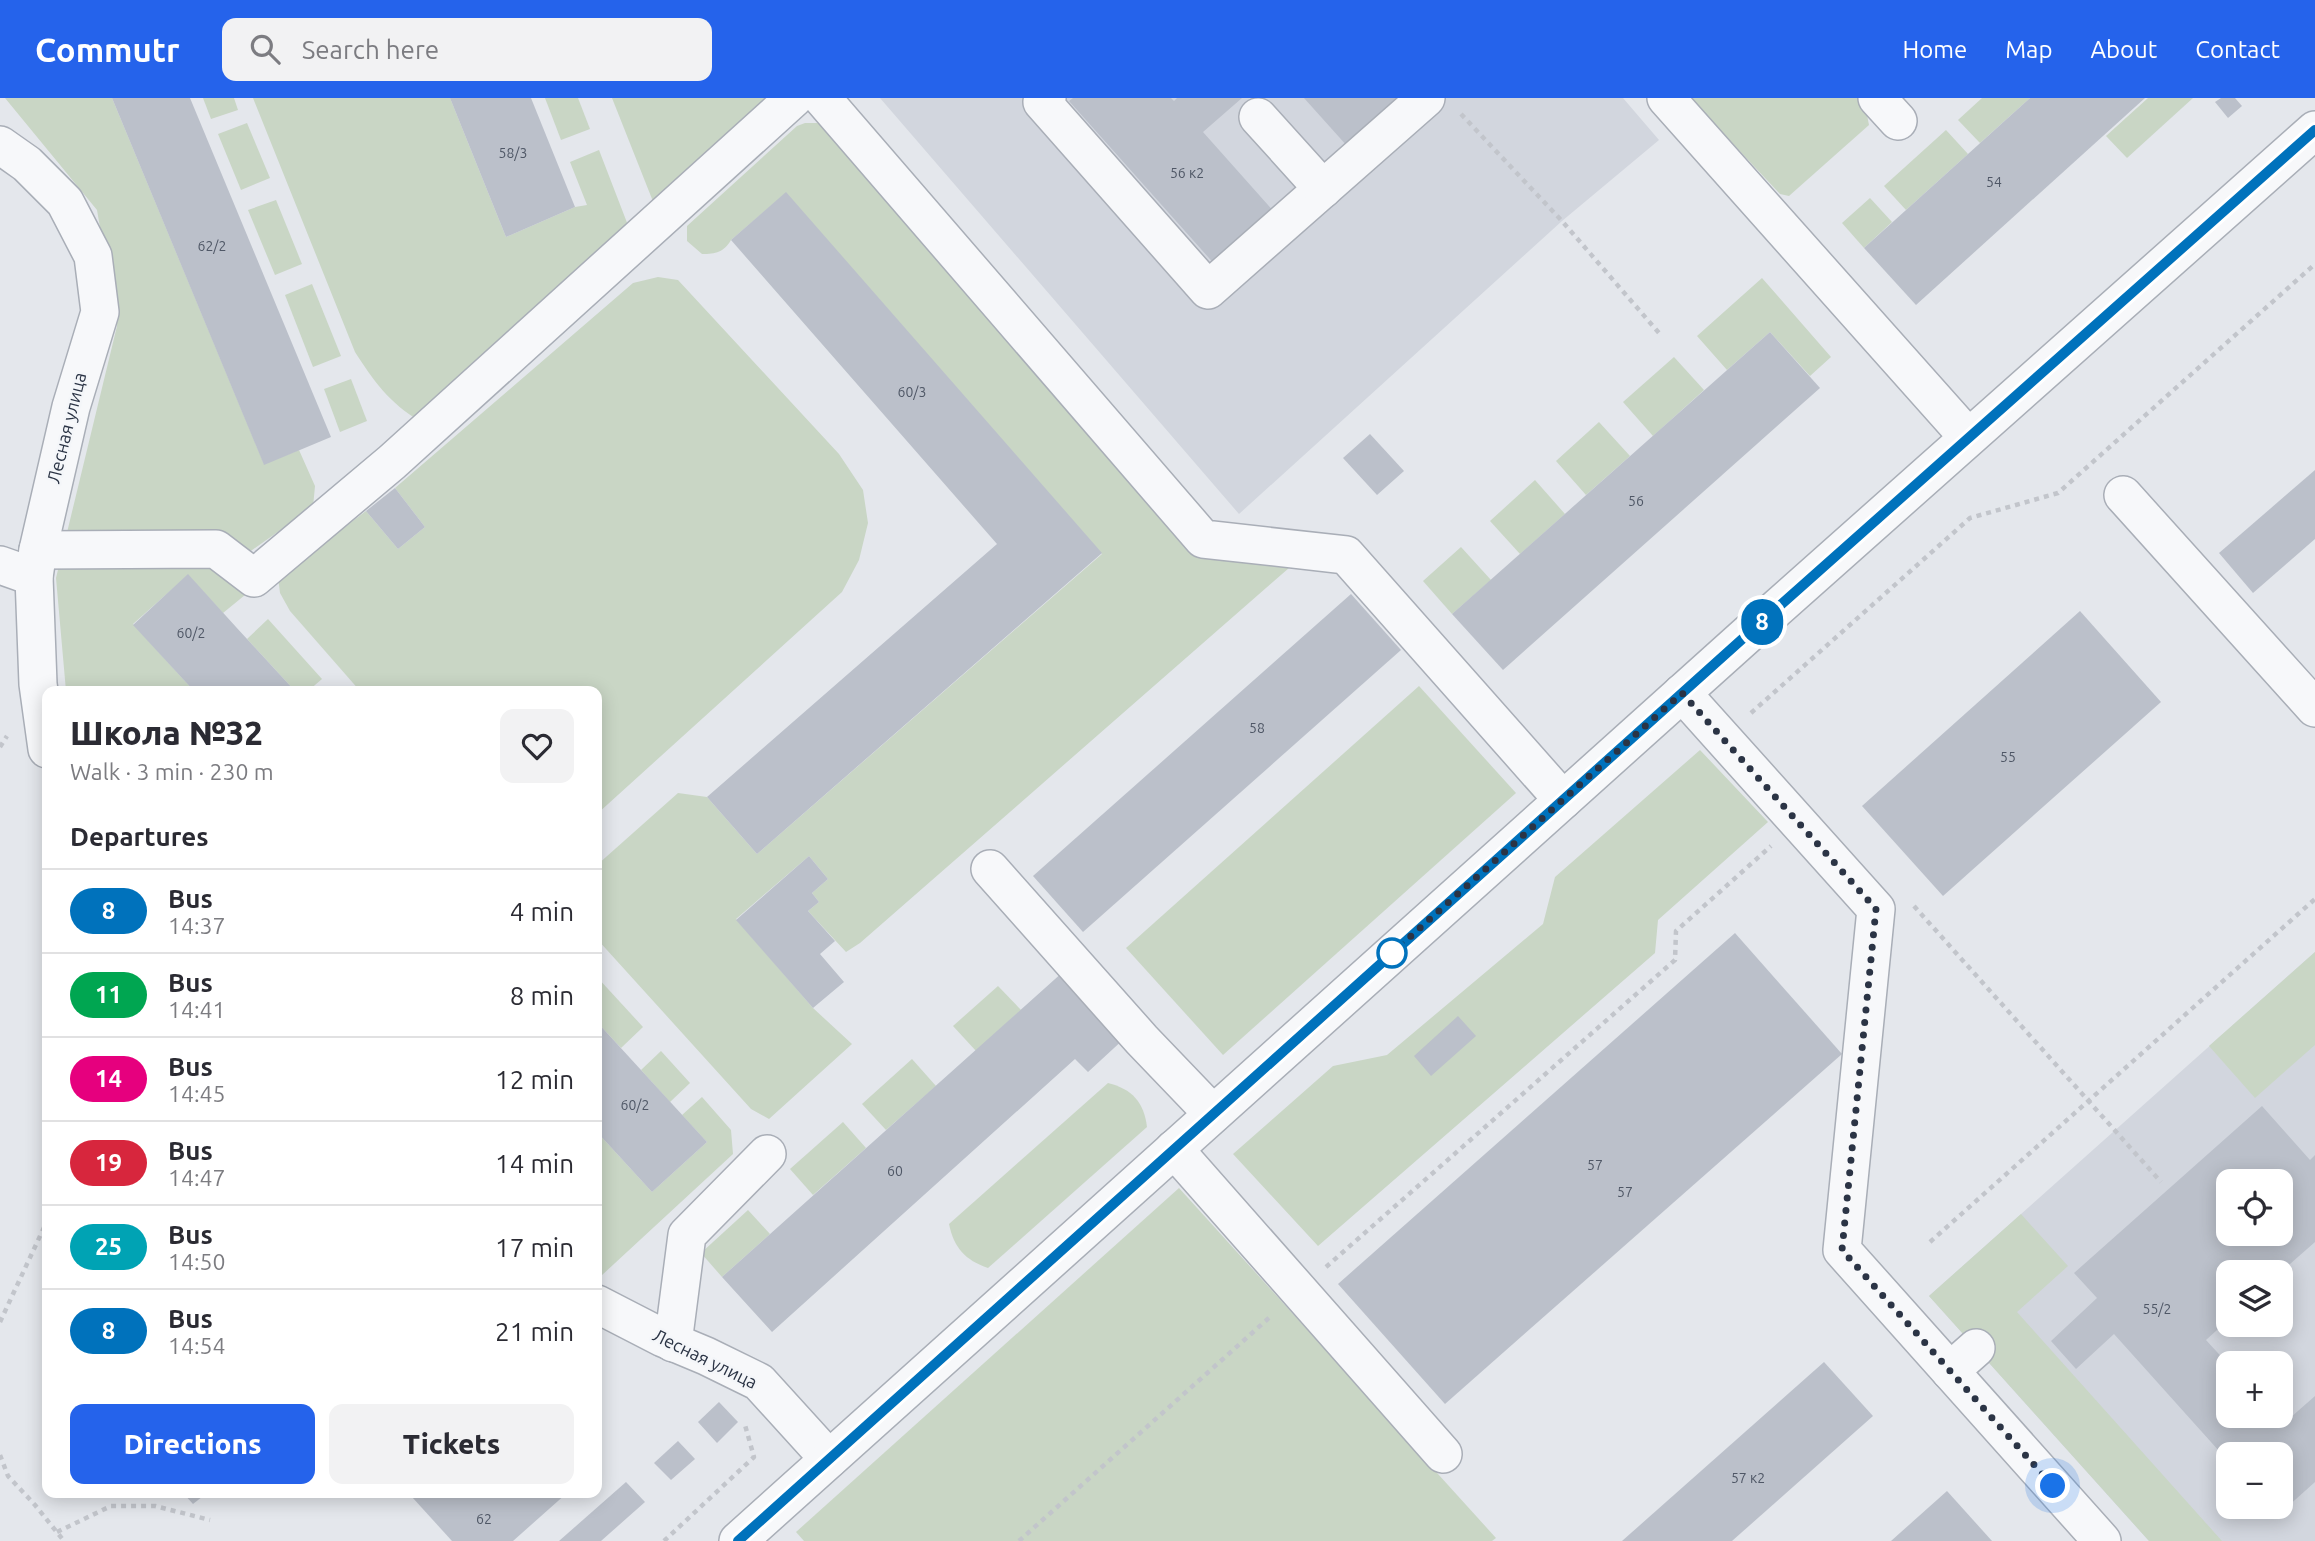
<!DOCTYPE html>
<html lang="en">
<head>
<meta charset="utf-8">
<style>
	:root { --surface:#fff; --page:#f2f2f3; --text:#2b2b33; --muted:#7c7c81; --line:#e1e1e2; --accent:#2563eb }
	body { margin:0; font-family:Ubuntu,sans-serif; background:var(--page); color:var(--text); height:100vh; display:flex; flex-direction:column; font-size:26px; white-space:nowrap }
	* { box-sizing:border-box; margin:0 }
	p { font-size:23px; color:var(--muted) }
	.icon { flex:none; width:38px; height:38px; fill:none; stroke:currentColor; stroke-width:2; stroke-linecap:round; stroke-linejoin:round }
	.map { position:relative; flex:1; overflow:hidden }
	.panel { position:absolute; left:42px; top:588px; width:560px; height:812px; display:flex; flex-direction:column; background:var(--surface); border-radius:14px; box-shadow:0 4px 18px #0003 }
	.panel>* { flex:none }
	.badge { padding:0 14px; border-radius:23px; font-size:24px; line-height:46px }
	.tools { position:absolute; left:2216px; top:1071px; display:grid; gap:14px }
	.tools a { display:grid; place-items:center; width:77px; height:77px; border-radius:14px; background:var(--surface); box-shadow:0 4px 18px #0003; font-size:35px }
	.you { position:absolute; width:35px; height:35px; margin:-18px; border:5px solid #fff; border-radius:50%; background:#1a73e8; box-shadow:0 0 0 10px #1a73e833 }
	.map>.badge { position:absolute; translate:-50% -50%; box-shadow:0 0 0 4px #fff }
	h2 { padding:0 28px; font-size:26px; line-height:63px }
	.round { display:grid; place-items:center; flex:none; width:74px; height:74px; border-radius:14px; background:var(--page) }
	.head { display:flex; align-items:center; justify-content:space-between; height:119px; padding:0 28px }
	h1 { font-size:33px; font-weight:800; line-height:52px }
	.action { display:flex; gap:14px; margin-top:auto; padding:14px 28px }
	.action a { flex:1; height:80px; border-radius:14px; background:var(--accent); color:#fff; font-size:28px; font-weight:800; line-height:80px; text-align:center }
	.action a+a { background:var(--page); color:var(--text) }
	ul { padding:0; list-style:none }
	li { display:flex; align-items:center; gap:21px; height:84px; padding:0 28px; border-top:2px solid var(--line) }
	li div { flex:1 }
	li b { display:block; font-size:26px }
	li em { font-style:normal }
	li .badge { min-width:77px; font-weight:700; text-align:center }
	header { display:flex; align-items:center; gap:42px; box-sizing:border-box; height:98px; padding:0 35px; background:var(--accent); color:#fff }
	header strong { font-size:33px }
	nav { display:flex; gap:38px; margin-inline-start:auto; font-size:24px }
	.search { width:490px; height:63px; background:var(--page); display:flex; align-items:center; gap:18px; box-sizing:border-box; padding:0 24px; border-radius:14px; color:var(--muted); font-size:26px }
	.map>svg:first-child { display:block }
	.built { fill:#d2d6de; fill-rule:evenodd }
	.green { fill:#c9d6c5 }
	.building { fill:#bbc0ca; fill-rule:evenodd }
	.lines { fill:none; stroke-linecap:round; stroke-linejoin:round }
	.minor-casing { stroke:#a9aeb7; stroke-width:40 }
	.path { stroke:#c2c5cb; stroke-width:4.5; stroke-dasharray:5 5; stroke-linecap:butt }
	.minor { stroke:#f7f8fa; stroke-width:37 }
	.line-casing { stroke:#fff; stroke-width:16 }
	.line { stroke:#0072bc; stroke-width:10 }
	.walk { stroke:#2b3445; stroke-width:7; stroke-dasharray:0 12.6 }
	.stop-dot { fill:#fff; stroke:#0072bc; stroke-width:3.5 }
	.labels { text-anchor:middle; stroke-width:5; stroke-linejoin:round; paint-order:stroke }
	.number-label { font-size:14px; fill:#4f5766 }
	.street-label { font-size:18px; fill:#2b3445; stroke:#f4f6f9 }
</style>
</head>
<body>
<header>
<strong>Commutr</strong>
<div class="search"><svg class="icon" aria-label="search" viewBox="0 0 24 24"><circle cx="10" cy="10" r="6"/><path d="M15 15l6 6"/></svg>Search here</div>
<nav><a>Home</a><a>Map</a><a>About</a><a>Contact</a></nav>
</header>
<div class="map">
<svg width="2315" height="1443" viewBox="0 0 2315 1443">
	<rect width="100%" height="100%" fill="#e4e7ec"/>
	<g class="built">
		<polygon points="880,0 1623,0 1659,42 1562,123 1239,416"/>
		<path d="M 2315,854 L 2315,1443 L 2149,1443 L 1929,1198 ZM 2228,1083 L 2280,1083 L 2280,1136 L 2228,1136 ZM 2228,1174 L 2280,1174 L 2280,1227 L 2228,1227 ZM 2228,1265 L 2280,1265 L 2280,1318 L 2228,1318 ZM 2228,1356 L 2280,1356 L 2280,1409 L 2228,1409 Z"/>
	</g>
	<g class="green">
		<polygon points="5,0 112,0 264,366 299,352 315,388 313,409 224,472 245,497 223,515 188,477 133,526 194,593 66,593 56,480 117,228 97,112"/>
		<polygon points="203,0 234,0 238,12 211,21"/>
		<path d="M 253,0 L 450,0 L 506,139 L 575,109 L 587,107 L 570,64 L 599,52 L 631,135 L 420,323 C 390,306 373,282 355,254 Z"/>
		<polygon points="545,0 578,0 590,31 561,42"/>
		<polygon points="612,0 774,0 656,111"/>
		<polygon points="1690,0 1859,0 1866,12 1869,27 1789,98 1780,96"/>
		<polygon points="1982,0 2030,0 1980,45 1958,22"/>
		<polygon points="2148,0 2193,0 2127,60 2106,38"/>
		<polygon points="247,25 270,80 241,92 218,36"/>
		<path d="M 805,25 L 817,25 L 827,29 L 1198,452 L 1289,470 L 860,845 L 846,854 L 808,813 L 819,804 L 812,795 L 828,781 L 809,758 L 736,821 L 813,910 L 852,946 L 769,1021 L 751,1011 L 597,841 L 597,767 L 678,695 L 707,699 L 757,756 L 1102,456 L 786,95 L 731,142 C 724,154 716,156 702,156 L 687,143 L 687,128 L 797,28 Z"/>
		<polygon points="1946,32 1968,56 1906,112 1884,88"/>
		<polygon points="1870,100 1892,124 1864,150 1842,125"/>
		<polygon points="276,102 302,166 275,177 248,112"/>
		<polygon points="658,179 678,182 839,356 863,392 868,425 859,462 842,494 597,716 597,593 360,593 290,513 280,495 278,479 366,413 398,451 425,429 395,390 633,185"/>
		<polygon points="1762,180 1831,259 1810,278 1770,234 1727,272 1697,238"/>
		<polygon points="312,186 341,258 313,269 285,197"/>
		<polygon points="1674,259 1704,292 1653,338 1623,304"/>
		<polygon points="351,281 367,323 340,334 324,291"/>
		<polygon points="1599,324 1630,358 1586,397 1556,363"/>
		<polygon points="1535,382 1565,416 1520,456 1490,423"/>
		<polygon points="1461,449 1491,482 1452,516 1423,483"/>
		<polygon points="268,521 322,581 308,593 295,593 247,541"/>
		<polygon points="1419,588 1516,695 1223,957 1126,850"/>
		<polygon points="1700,652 1768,724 1658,822 1655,855 1318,1148 1233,1056 1333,968 1387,957 1543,826 1555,779"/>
		<polygon points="2315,854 2315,947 2255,1000 2209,948"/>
		<polygon points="597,879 643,929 621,950 597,924"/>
		<polygon points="998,888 1021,912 976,953 953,928"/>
		<polygon points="661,953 690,985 670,1004 641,972"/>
		<polygon points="912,961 936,988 886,1032 862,1006"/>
		<path d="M 1108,985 C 1132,991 1144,1004 1147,1029 L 988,1170 C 965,1162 954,1150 949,1126 Z"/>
		<polygon points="702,999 731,1032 733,1056 601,1178 597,1177 597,1034 652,1094 707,1044 682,1017"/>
		<polygon points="843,1024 866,1050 813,1097 790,1071"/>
		<polygon points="1179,1090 1496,1440 1492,1443 804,1443 796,1434"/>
		<polygon points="748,1112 770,1136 722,1179 701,1155"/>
		<polygon points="2021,1116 2068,1168 2017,1214 2222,1443 2149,1443 1929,1198"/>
	</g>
	<g class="building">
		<polygon points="112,0 190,0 331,339 264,367"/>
		<polygon points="450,0 531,0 575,109 506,139"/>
		<polygon points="1073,0 1171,0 1174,3 1177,0 1242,0 1203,34 1276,116 1217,169 1069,3"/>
		<polygon points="1304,0 1403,0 1348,49"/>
		<polygon points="2030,0 2145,0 1916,207 1864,150"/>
		<polygon points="2221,0 2235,0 2242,8 2228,20 2215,4"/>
		<polygon points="786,94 1102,455 757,756 707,699 997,446 731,142"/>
		<polygon points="1770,234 1820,290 1503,572 1452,516"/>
		<polygon points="1370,336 1404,373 1377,397 1343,360"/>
		<polygon points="2315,372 2315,441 2253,495 2219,455"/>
		<polygon points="395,390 425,429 398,451 366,413"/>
		<polygon points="188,476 236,529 295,593 194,593 133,527"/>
		<polygon points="1351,496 1401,552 1083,834 1033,778"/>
		<polygon points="2080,513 2161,604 1943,798 1862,708"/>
		<polygon points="809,758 828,781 812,795 819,804 808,813 835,843 820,856 844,884 813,910 736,822"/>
		<polygon points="1735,835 1842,956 1445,1306 1338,1186"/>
		<polygon points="1064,873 1126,939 1088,974 1075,961 772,1234 722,1179"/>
		<polygon points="1458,918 1476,938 1431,978 1414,958"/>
		<polygon points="597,924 707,1044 652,1094 597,1034"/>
		<path d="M 2262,1008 L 2310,1062 L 2315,1057 L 2315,1144 L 2281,1174 L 2228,1174 L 2228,1222 L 2206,1242 L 2228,1266 L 2228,1318 L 2274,1318 L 2282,1327 L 2315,1298 L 2315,1384 L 2277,1418 L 2269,1409 L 2280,1409 L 2280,1356 L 2228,1356 L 2228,1363 L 2114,1236 L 2076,1271 L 2051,1243 L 2097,1200 L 2074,1175 ZM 2228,1083 L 2280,1083 L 2280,1136 L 2228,1136 Z"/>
		<polygon points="1824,1264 1873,1318 1732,1443 1622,1443"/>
		<polygon points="719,1304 738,1324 717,1345 698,1324"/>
		<polygon points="678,1343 695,1361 671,1382 654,1365"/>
		<polygon points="626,1384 645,1404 601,1443 559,1443"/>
		<polygon points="1947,1393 1992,1443 1891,1443"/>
		<polygon points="183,1395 207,1395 193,1406"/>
		<polygon points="417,1395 567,1395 513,1443 452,1443 412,1399"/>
	</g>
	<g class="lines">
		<g class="minor-casing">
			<g id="minor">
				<polyline points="822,0 1203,441 1346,457 1563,702"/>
				<polyline points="1047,0 1042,4 1208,192 1426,0"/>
				<polyline points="1666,0 1968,339"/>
				<polyline points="1877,0 1898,23"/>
				<polyline points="1258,19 1323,91"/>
				<polyline points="0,47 27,66 65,104 93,158 100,214 71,309 38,452 34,479 38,586 47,651"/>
				<polyline points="2123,397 2315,610"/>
				<polyline points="38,452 216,451 254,480 392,364 794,0"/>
				<polyline points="0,467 34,479"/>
				<polyline points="1682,595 1876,811 1842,1152 2102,1443"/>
				<polyline points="990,771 1142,942 1213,1016"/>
				<polyline points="1174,1051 1443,1356"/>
				<polyline points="597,1206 663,1240 706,1258 759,1284 829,1361"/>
				<polyline points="673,1245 687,1137 767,1056"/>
				<polyline points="1950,1273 1976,1250"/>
				<polyline points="738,1443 1749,535 2315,32"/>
			</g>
		</g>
		<g class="path">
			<polyline points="1461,16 1562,123 1659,235"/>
			<polyline points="1751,615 1970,420 2058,395 2315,166"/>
			<polyline points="0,649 7,638"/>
			<polyline points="1914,808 2161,1084"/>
			<polyline points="1930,1144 2315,801"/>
			<polyline points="1326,1169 1675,862 1676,833 1771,748"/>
			<polyline points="0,1224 47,1123"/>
			<polyline points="0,1357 8,1378 35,1407 64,1443"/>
			<polyline points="57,1434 111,1408 155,1408 210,1422"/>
			<polyline points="664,1443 754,1359 745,1327"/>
			<polyline points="1019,1443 1270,1219"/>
		</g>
		<use href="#minor" class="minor"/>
	</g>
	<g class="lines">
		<g class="line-casing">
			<polyline id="line" points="738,1443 1749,535 2315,32"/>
		</g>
		<use href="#line" class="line"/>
		<polyline class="walk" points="1392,855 1682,595 1876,811 1842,1152 2053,1388"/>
	</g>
	<circle class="stop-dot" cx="1392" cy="855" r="14"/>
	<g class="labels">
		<g class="number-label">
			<text x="513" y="60">58/3</text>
			<text x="1187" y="80">56 к2</text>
			<text x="1994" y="89">54</text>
			<text x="212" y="153">62/2</text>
			<text x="912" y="299">60/3</text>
			<text x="1636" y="408">56</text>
			<text x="191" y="540">60/2</text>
			<text x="1257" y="635">58</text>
			<text x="2008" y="664">55</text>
			<text x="635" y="1012">60/2</text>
			<text x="1595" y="1072">57</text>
			<text x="895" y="1078">60</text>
			<text x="1625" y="1099">57</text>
			<text x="2157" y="1216">55/2</text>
			<text x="1748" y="1385">57 к2</text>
			<text x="484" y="1426">62</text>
		</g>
		<g class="street-label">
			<text transform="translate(67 330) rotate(-76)" y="6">Лесная улица</text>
			<text transform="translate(705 1261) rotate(26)" y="6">Лесная улица</text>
		</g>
	</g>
</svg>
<div class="tools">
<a><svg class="icon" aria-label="locate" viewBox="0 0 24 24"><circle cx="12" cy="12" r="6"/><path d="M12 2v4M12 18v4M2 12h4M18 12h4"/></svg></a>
<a><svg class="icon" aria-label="layers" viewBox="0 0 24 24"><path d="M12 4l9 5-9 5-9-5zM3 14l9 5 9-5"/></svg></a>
<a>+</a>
<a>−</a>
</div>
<div class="you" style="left:2053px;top:1388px"></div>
<b class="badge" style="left:1762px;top:524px;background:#0072bc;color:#fff">8</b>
<section class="panel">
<div class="head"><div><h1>Школа №32</h1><p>Walk · 3 min · 230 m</p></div><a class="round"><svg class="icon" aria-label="heart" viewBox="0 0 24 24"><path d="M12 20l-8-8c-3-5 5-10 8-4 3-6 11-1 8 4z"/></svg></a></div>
<h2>Departures</h2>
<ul>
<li><span class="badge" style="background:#0072bc;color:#fff">8</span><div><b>Bus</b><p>14:37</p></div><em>4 min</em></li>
<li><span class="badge" style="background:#00a651;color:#fff">11</span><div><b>Bus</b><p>14:41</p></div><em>8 min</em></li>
<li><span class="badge" style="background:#e6007e;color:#fff">14</span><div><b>Bus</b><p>14:45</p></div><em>12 min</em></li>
<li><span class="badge" style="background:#d7263d;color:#fff">19</span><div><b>Bus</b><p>14:47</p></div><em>14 min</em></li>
<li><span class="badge" style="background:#00a3b4;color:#fff">25</span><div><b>Bus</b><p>14:50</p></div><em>17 min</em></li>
<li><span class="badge" style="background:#0072bc;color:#fff">8</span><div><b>Bus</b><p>14:54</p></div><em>21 min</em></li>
</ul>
<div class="action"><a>Directions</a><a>Tickets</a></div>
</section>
</div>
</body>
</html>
